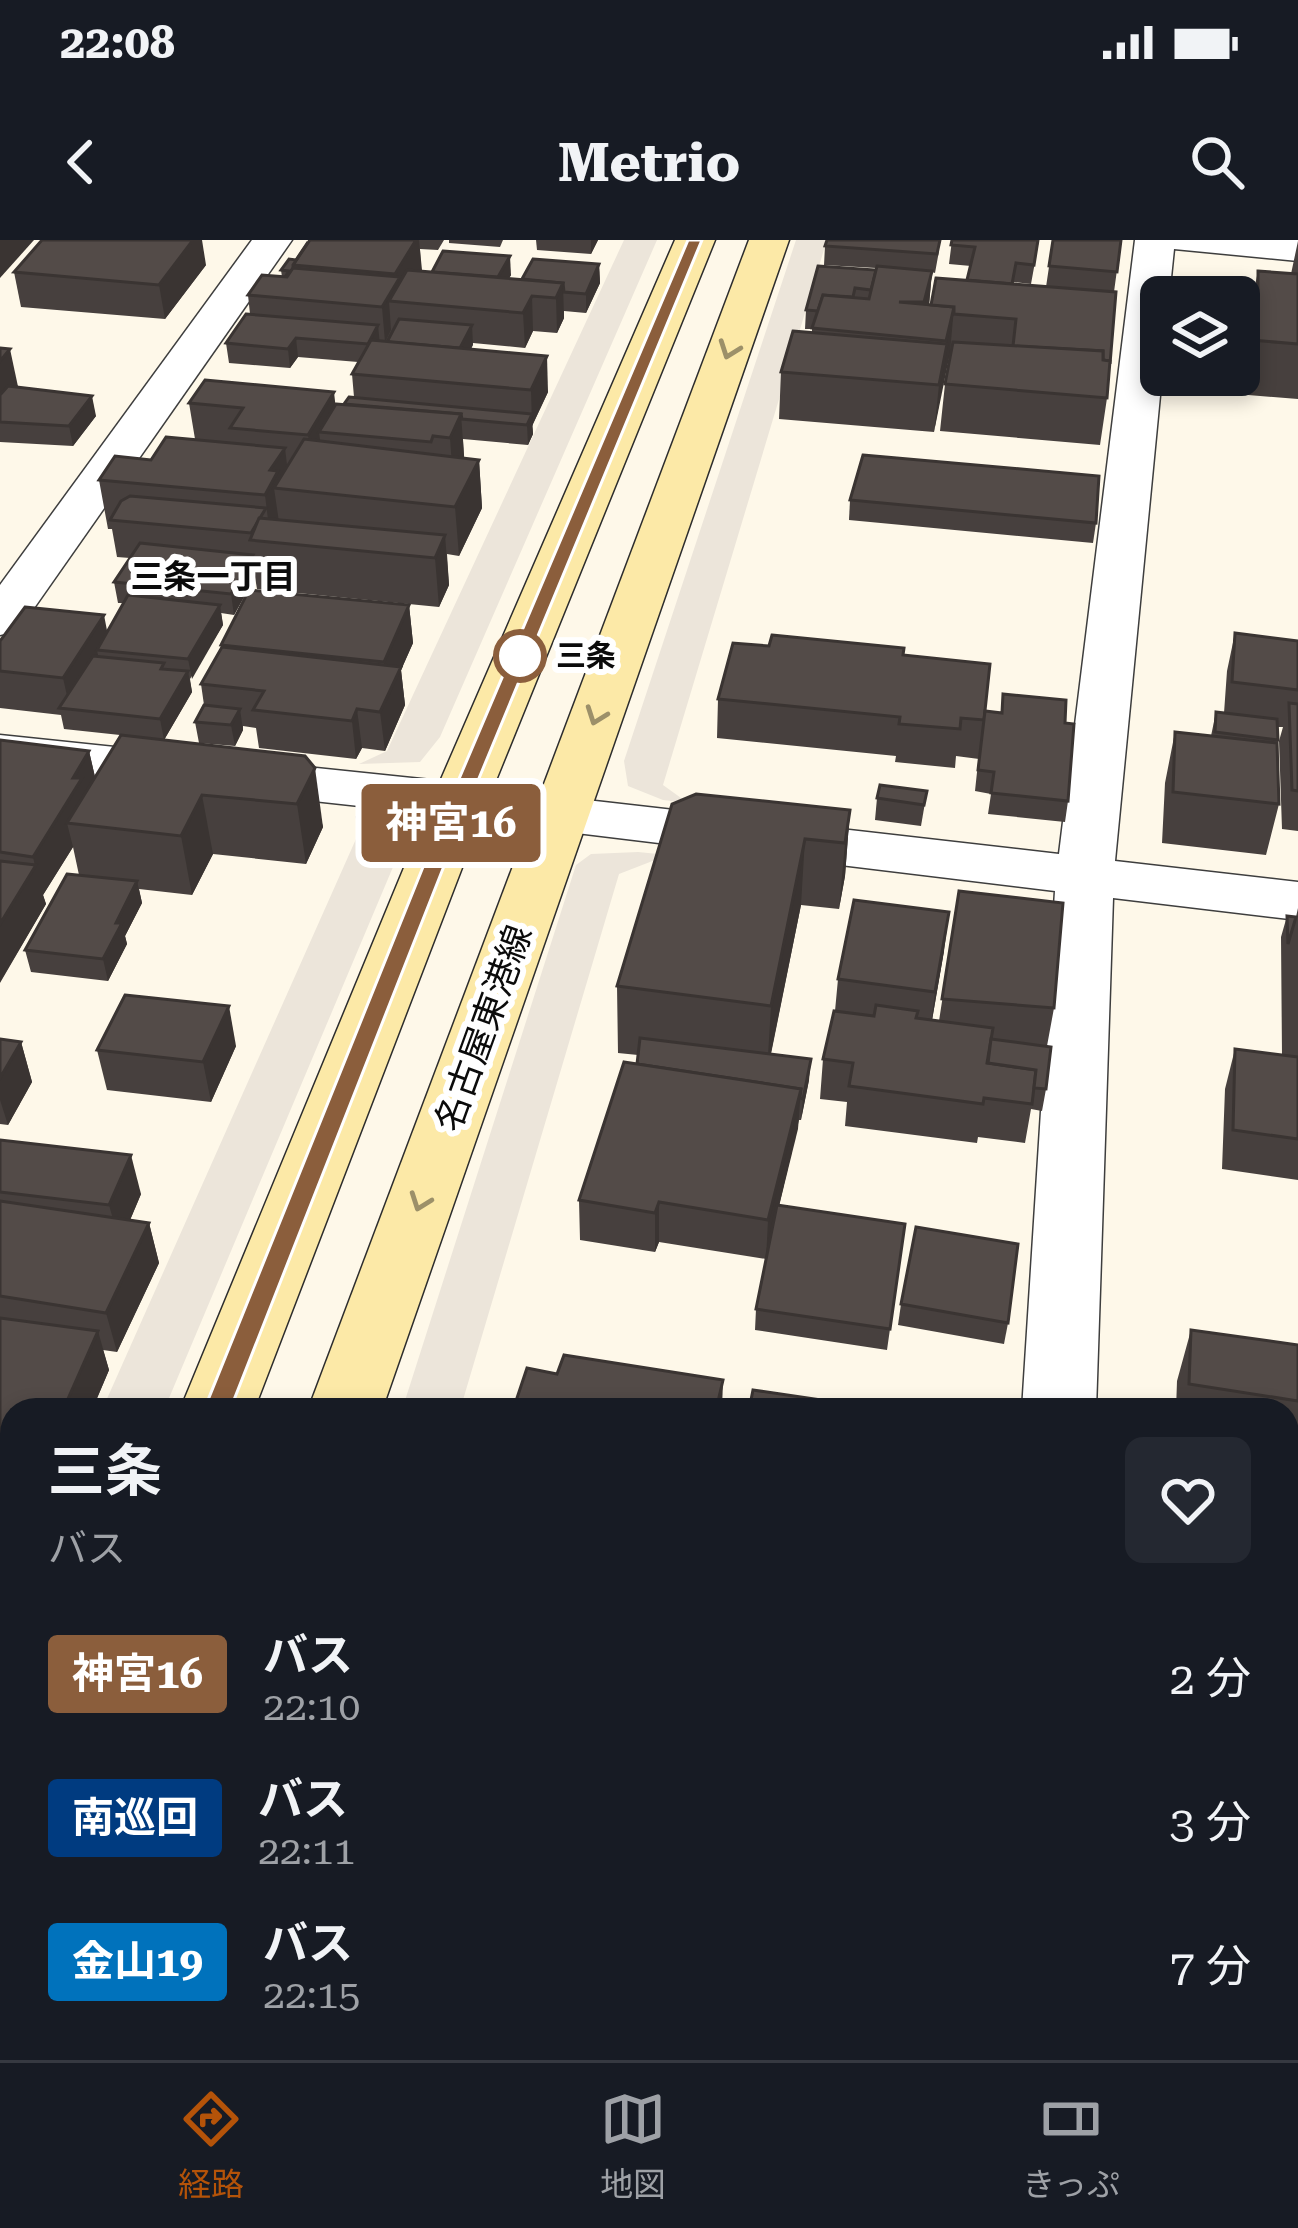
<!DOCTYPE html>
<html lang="ja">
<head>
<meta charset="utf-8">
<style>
	:root { --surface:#171b24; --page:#242831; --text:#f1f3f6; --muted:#9ea1a6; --line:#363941; --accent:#b45309 }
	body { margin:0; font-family:"Roboto Serif","Noto Sans JP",serif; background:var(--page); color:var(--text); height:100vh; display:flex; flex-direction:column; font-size:45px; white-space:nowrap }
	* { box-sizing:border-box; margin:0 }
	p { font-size:39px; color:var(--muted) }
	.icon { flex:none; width:66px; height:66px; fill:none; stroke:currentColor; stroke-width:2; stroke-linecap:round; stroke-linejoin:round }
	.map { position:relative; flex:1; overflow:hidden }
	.side { position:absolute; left:0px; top:1158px; width:1299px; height:663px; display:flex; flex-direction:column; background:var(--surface); border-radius:36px 36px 0 0; box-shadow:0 6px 18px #0003 }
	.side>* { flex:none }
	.badge { padding:0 24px; border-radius:9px; font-size:42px; line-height:78px }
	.fabs { position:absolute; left:1140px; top:36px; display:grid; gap:24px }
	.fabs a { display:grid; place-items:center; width:120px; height:120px; border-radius:18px; background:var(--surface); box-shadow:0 6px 18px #0003; font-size:60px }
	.map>.badge { position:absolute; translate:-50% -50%; box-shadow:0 0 0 6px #fff }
	.round { display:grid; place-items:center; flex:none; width:126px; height:126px; border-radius:18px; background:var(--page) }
	.summary { display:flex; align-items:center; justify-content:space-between; height:204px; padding:0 48px }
	h1 { font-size:57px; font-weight:700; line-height:90px }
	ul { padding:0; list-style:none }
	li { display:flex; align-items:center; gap:36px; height:144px; padding:0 48px }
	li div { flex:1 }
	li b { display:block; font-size:45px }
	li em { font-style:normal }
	li .badge { min-width:132px; font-weight:700; text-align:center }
	.status { display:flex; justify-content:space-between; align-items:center; height:84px; padding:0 60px; background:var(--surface); direction:ltr }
	.status svg { height:33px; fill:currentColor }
	header { display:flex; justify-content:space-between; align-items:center; height:156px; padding:0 48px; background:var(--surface); font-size:54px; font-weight:700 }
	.menu { display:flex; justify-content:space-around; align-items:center; height:168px; border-top:3px solid var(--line); background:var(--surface); font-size:33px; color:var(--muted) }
	.menu a { display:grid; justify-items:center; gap:6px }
	.menu .on { color:var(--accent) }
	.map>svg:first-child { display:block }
	.plaza { fill:#ece5da }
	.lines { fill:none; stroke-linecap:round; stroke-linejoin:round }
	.street-casing { stroke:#3e3e3e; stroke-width:3 }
	.secondary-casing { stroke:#2d2d2d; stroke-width:3 }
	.street { fill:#fff; fill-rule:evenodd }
	.secondary { fill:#fce9a7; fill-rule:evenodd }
	.wall { fill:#47403e }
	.shaded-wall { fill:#3a3432 }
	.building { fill:#534b48; stroke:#3a3432; stroke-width:3 }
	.oneway { stroke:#9c9069 }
	.line { fill:#8b5e3c; stroke:#fff; stroke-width:3 }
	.stop-dot { fill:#fff; stroke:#8b5e3c; stroke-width:6 }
	.labels { text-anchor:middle; stroke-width:12; stroke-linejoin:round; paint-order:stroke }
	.far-stop-label { font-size:30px; font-weight:bold; fill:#0b0b0b; stroke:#fff; text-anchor:start }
	.far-neighbourhood-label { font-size:33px; font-weight:bold; fill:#0b0b0b; stroke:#fff }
	.street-label { font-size:36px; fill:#0b0b0b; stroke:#fff }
</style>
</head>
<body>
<div class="status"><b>22:08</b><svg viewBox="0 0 49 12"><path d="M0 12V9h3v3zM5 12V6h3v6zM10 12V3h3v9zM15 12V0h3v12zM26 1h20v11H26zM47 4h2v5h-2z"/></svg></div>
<header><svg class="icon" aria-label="back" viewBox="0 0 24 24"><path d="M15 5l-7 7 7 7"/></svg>Metrio<svg class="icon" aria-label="search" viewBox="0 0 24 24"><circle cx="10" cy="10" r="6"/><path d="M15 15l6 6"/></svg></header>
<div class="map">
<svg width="1298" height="1820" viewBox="0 0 1298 1820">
	<rect width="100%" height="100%" fill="#fef8e9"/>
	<g class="plaza">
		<polygon points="624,0 657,0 440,497 420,522 359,524 387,511"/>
		<polygon points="796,0 835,0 826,3 663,545 688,563 663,560 628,546 624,521"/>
		<polygon points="355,576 396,591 400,603 393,627 164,1170 102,1170 360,590"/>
		<polygon points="638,612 668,615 619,634 460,1170 402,1170 576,625 591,614"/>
		<polygon points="12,1372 12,1532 0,1561 0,1399"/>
	</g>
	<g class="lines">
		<g class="street-casing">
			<g id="street">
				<polygon points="252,0 292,0 18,391 0,395 0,345"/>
				<polygon points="1135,0 1298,0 1298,21 1174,9 1169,57 1161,57 1162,135 1115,621 1298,642 1298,680 1113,658 1096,1170 1022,1170 1055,651 560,591 540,586 532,574 540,562 560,557 1059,614"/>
				<polygon points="0,495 460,543 480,548 488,560 480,572 460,577 0,527"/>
				<polygon points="1298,1489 1298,1565 1287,1569 1287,1493"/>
				<polygon points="435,1809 554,1809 549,1820 431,1820"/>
			</g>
		</g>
		<g class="secondary-casing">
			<g id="secondary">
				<polygon points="675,0 715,0 488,560 254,1170 180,1170 432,560"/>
				<polygon points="749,0 789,0 382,1170 308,1170"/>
				<polygon points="12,1641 12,1753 0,1757 0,1646"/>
				<polygon points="68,1809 160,1809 156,1820 64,1820"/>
			</g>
		</g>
		<use href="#street" class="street"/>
		<use href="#secondary" class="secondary"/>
	</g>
	<g class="wall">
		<polygon points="310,0 444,0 438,10 420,9 421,31 511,35 509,38 522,39 599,24 600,43 586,73 564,71 564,78 557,93 533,91 525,108 473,103 471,109 548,152 532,186 533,194 528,205 463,199 464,218 479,220 482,268 459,316 447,314 449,345 439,367 257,349 255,337 234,375 221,373 223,385 190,439 192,452 164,500 305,516 323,587 306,624 213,614 192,655 139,649 142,663 125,696 127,704 108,741 31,732 25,710 79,635 73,607 43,655 46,664 0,743 0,500 89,511 95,537 120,495 64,489 61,475 0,468 0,401 107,392 123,363 118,363 114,342 130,318 117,317 112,289 108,289 99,240 151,220 195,199 189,163 344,164 354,157 352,134 358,122 298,117 290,128 229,123 226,103 250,74 248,55 282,37 281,30 296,20"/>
		<polygon points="449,0 503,0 500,7 449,3"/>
		<polygon points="536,0 598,0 591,14 537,10"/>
		<polygon points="952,0 1039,0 1031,44 1014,42 1013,44 1046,47 1053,0 1121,0 1114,52 1107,158 1100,205 940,191 945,144 951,109 943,141 934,192 779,179 781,132 812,93 812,89 805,89 806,70 876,30 876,28 824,25 825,6 939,11 935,33 932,32 929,65 967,40 971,26 949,24"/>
		<polygon points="1298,1 1298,159 1224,153 1225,135 1239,135 1239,64 1251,65 1258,31 1291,34"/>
		<polygon points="206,25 165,79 21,67 14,32"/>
		<polygon points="0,108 18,147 96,176 73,206 0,202"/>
		<polygon points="850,260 1096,283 1093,303 849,280"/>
		<polygon points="409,365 413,403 401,430 405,465 385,511 362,508 356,519 259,508 256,488 243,486 243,490 235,506 199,503 195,482 204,465 201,444 221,407 221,405"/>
		<polygon points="1235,393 1298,401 1298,591 1282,589 1279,501 1283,487 1278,487 1279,564 1266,615 1162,603 1165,543 1175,492 1211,496 1216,472 1224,473 1227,431"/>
		<polygon points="903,415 985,471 1001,473 1003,454 1065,483 1068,561 1065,582 988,574 991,554 975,551 980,504 979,519 956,516 955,528 895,522 896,516 717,498 718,459"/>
		<polygon points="927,551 921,586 875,580 877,558"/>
		<polygon points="672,564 850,570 845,636 839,669 801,665 771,814 809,840 801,880 799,880 779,966 905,984 887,1110 755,1090 756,1069 766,1019 659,1002 655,1012 580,1000 579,960 637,824 638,815 618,813 617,746"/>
		<polygon points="959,651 1054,768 1047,806 1046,849 1042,871 1031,869 1025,903 978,897 977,903 845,886 847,862 820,859 823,819 835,771 838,739 944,711 932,780 939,781"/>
		<polygon points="1298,668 1298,940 1222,929 1225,849 1235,809 1282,815 1281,697 1287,676 1296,677"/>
		<polygon points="0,799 21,802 32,842 8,885 0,884"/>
		<polygon points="236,806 211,862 107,850 97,810"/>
		<polygon points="0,900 141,954 130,980 149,983 159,1023 117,1112 103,1110 109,1130 92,1170 12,1170 12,1234 0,1232"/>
		<polygon points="901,1064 1008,1083 1004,1104 898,1085"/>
		<polygon points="1191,1090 1298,1105 1298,1214 1287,1212 1287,1170 1176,1170 1177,1141"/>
		<polygon points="1297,1281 1298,1282 1298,1342 1290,1341 1290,1302"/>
		<polygon points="860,1809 1287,1809 1298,1820 858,1820"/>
	</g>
	<g class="shaded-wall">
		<polygon points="0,0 34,0 0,38"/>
		<polygon points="193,0 202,0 206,25 165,79 159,45"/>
		<polygon points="416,0 419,0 422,30 402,62 389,61 391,90 385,102 382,67 396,42 395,34"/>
		<polygon points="591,0 598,0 591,14"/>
		<polygon points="510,16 511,35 496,63 495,44"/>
		<polygon points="599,24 600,43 586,73 586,54"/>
		<polygon points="932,31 928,77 921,99 924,62"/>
		<polygon points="563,43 564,78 557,93 556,58"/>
		<polygon points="532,56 533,91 525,108 523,73"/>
		<polygon points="954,67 950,113 934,192 939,145 946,101"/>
		<polygon points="378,85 380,105 368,104"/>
		<polygon points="472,85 473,105 456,137 455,118"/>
		<polygon points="296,98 298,117 290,128 288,109"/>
		<polygon points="10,109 20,156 0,181 0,121"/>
		<polygon points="547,116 548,152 532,186 531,150"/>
		<polygon points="334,152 337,179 319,192 322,215 313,231 308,195"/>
		<polygon points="92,156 96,176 73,206 69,186"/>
		<polygon points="461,174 465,229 454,253 450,198"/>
		<polygon points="532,174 533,194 528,205 527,185"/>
		<polygon points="285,208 290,250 274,248 280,289 271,304 265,255 270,230"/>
		<polygon points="479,220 482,268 459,316 455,267"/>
		<polygon points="445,295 449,345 439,367 435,318"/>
		<polygon points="252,317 255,337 234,375 231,354"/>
		<polygon points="220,365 223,385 192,439 188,419"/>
		<polygon points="409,365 413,403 401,430 405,465 385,511 380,472 387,457 384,422"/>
		<polygon points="104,375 111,411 97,410 101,430 70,469 63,438"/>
		<polygon points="188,431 192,452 164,500 160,479"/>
		<polygon points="240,469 243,490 235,506 231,485"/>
		<polygon points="357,469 362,508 356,519 352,481"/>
		<polygon points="89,511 98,550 67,583 73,607 43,655 46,664 0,742 0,684 35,626 33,617 73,538"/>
		<polygon points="315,528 323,587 306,624 297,564"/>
		<polygon points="202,555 213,614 192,655 181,596"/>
		<polygon points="850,570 845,636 839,669 845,603"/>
		<polygon points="805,599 801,665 767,832 771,766"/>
		<polygon points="137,641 142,663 125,696 127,704 108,741 103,719 116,683"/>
		<polygon points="949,672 944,711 930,792 935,752"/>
		<polygon points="229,766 236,806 211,862 203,822"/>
		<polygon points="21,802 32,842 8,885 0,860 0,838"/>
		<polygon points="811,819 809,840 801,880 803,859"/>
		<polygon points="801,849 798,889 766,1019 768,980"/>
		<polygon points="131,915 141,954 120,1004 109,965"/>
		<polygon points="659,962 659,1002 655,1012 655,973"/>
		<polygon points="149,983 159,1023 117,1112 106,1073"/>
		<polygon points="98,1091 109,1130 92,1170 63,1170"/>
		<polygon points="723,1140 722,1170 716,1170"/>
		<polygon points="0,1353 7,1371 0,1387"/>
	</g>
	<g class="building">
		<polygon points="42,0 193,0 159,45 14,32"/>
		<polygon points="310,0 416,0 395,34 293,25"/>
		<polygon points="827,0 940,0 937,14 825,6"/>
		<polygon points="952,0 1038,0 1034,25 1016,23 1012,44 967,40 975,7 951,5"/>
		<polygon points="1053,0 1121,0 1117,32 1049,26"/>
		<polygon points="308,2 293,25 293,28 287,37 285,37 289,31 281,30 289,19 296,20"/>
		<polygon points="443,11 510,16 498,37 432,32"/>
		<polygon points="533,19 599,24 586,54 564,52 563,43 522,39"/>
		<polygon points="818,26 876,30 871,50 855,48 853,57 823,55 818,71 806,70"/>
		<polygon points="877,26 932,31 924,62 899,62 954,67 946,101 812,88 823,55 869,59"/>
		<polygon points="293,28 400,37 382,67 248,55 262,35 287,37"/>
		<polygon points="407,30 563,43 556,58 532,56 523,73 389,61"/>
		<polygon points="1258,31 1298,34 1298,104 1239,99 1239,64 1258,66"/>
		<polygon points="936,38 1116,52 1110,124 1110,121 1103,120 1103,111 1013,106 1016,79 954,74 954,67 931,65"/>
		<polygon points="246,74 378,85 368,104 296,98 288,109 226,103"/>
		<polygon points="399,79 472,85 460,108 387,102"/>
		<polygon points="793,91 947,104 939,145 781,132"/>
		<polygon points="371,100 547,116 531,150 352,134"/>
		<polygon points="953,102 1103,111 1103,120 1110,121 1107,158 945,144"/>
		<polygon points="0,108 10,109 0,121"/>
		<polygon points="205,140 334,152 308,195 230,188 243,168 189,163"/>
		<polygon points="8,146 92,156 69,186 0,182 0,155"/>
		<polygon points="349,157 532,174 527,185 462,179 461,174 344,164"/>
		<polygon points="336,164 461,174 450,198 433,196 431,202 319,192"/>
		<polygon points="166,197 285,208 270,230 278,231 265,255 99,240 115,216 151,220"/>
		<polygon points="304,199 479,220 455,267 274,248"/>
		<polygon points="863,215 1099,236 1096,283 850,260"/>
		<polygon points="130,256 266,268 251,293 110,280 121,261"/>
		<polygon points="259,278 445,295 435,318 250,300"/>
		<polygon points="140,303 253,315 231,354 114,342"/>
		<polygon points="249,350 409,365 384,422 221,405"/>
		<polygon points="128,355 220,365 188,419 97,410"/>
		<polygon points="25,367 104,375 63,438 0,431 0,401"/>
		<polygon points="1235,393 1298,401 1298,450 1232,442"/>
		<polygon points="772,395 904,408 903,415 990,424 984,480 961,478 960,489 899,484 900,477 718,459 733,403 769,406"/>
		<polygon points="222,407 401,427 380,472 357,469 352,481 253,470 264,451 201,444"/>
		<polygon points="93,416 164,423 161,429 188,431 160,479 59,468"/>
		<polygon points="1003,454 1066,460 1065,483 1074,484 1068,561 991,553 994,532 978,530 985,471 1002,473"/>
		<polygon points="1289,463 1298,464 1298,551 1292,550"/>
		<polygon points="204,465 240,469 231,485 195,482"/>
		<polygon points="1216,472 1277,479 1278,500 1215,492"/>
		<polygon points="1175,492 1277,503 1279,564 1173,552"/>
		<polygon points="121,495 305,516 315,528 297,564 202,555 181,596 67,583"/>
		<polygon points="0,500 89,511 73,538 82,538 33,617 0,612"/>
		<polygon points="880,545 927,551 924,565 877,558"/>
		<polygon points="696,554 850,570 845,603 805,599 771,766 617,746 672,564"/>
		<polygon points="0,621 36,625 0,684"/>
		<polygon points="67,634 137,641 116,683 122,683 103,719 25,710"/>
		<polygon points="959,651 1063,663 1054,768 942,759"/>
		<polygon points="854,660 949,672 935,752 838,739"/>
		<polygon points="1287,676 1296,677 1288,704"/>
		<polygon points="125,755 229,766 203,822 97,810"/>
		<polygon points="876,765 918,771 916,778 993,788 987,823 1036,830 1032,864 984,858 983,864 849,846 853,823 823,819 834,771 874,776"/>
		<polygon points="640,798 811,819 803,859 800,858 801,849 637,824"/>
		<polygon points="0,799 21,802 0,838"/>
		<polygon points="991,799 1051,807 1046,849 1034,848 1036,830 988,823"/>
		<polygon points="1235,809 1298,817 1298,899 1233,890"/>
		<polygon points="624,822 801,849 768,980 659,962 655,973 579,960"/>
		<polygon points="0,900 131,915 109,965 0,952"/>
		<polygon points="0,961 149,983 106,1073 0,1056"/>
		<polygon points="777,965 905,984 890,1089 756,1069"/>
		<polygon points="916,987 1018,1004 1008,1083 901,1064"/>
		<polygon points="0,1078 98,1091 63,1170 12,1170 12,1197 0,1196"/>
		<polygon points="1191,1090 1298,1105 1298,1161 1189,1144"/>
		<polygon points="564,1115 723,1140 716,1170 513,1170 527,1128 557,1134"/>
		<polygon points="753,1150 889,1170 749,1170"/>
		<polygon points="1293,1669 1298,1679 1298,1820 1268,1820 1263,1809 1287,1809 1287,1671"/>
		<polygon points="665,1809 849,1809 852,1820 667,1820"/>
		<polygon points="861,1809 1054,1809 1057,1820 864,1820"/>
		<polygon points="1061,1809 1237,1809 1241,1820 1065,1820"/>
	</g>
	<defs><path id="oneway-chevron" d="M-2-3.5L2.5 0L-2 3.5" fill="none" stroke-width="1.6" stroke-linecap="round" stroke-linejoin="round" transform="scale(3)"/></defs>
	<g class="oneway">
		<use href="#oneway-chevron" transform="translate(729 110) rotate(110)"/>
		<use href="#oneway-chevron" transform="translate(596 476) rotate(110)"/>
		<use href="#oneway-chevron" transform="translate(420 962) rotate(110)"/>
	</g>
	<polygon class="line" points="688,0 702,0 470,560 230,1170 226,1177 208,1177 204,1170 450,560"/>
	<circle class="stop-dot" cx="520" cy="416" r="24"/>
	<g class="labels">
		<g class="far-stop-label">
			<text x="556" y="426">三条</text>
		</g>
		<g class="far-neighbourhood-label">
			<text x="213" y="348">三条一丁目</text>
		</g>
		<g class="street-label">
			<text transform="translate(483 788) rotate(-70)" y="13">名古屋東港線</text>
		</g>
	</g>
</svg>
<div class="fabs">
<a><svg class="icon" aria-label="layers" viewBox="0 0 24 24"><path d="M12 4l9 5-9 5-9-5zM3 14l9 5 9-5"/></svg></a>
</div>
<b class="badge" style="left:451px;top:583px;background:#8b5e3c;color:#fff">神宮16</b>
<section class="side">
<div class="summary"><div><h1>三条</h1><p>バス</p></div><a class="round"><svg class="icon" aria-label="heart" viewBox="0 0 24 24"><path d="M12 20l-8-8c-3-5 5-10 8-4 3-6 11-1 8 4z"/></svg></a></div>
<ul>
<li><span class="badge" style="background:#8b5e3c;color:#fff">神宮16</span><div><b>バス</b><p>22:10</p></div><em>2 分</em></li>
<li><span class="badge" style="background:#003b80;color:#fff">南巡回</span><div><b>バス</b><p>22:11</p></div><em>3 分</em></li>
<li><span class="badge" style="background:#0072bc;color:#fff">金山19</span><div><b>バス</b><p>22:15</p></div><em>7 分</em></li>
</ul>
</section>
</div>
<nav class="menu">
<a class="on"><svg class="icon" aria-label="directions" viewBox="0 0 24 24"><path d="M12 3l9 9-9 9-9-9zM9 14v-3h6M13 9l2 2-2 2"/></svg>経路</a>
<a><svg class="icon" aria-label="map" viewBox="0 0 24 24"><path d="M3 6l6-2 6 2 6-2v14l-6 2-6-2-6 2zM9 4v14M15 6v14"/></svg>地図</a>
<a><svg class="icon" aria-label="tickets" viewBox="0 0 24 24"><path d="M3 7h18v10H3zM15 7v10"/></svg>きっぷ</a>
</nav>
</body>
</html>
